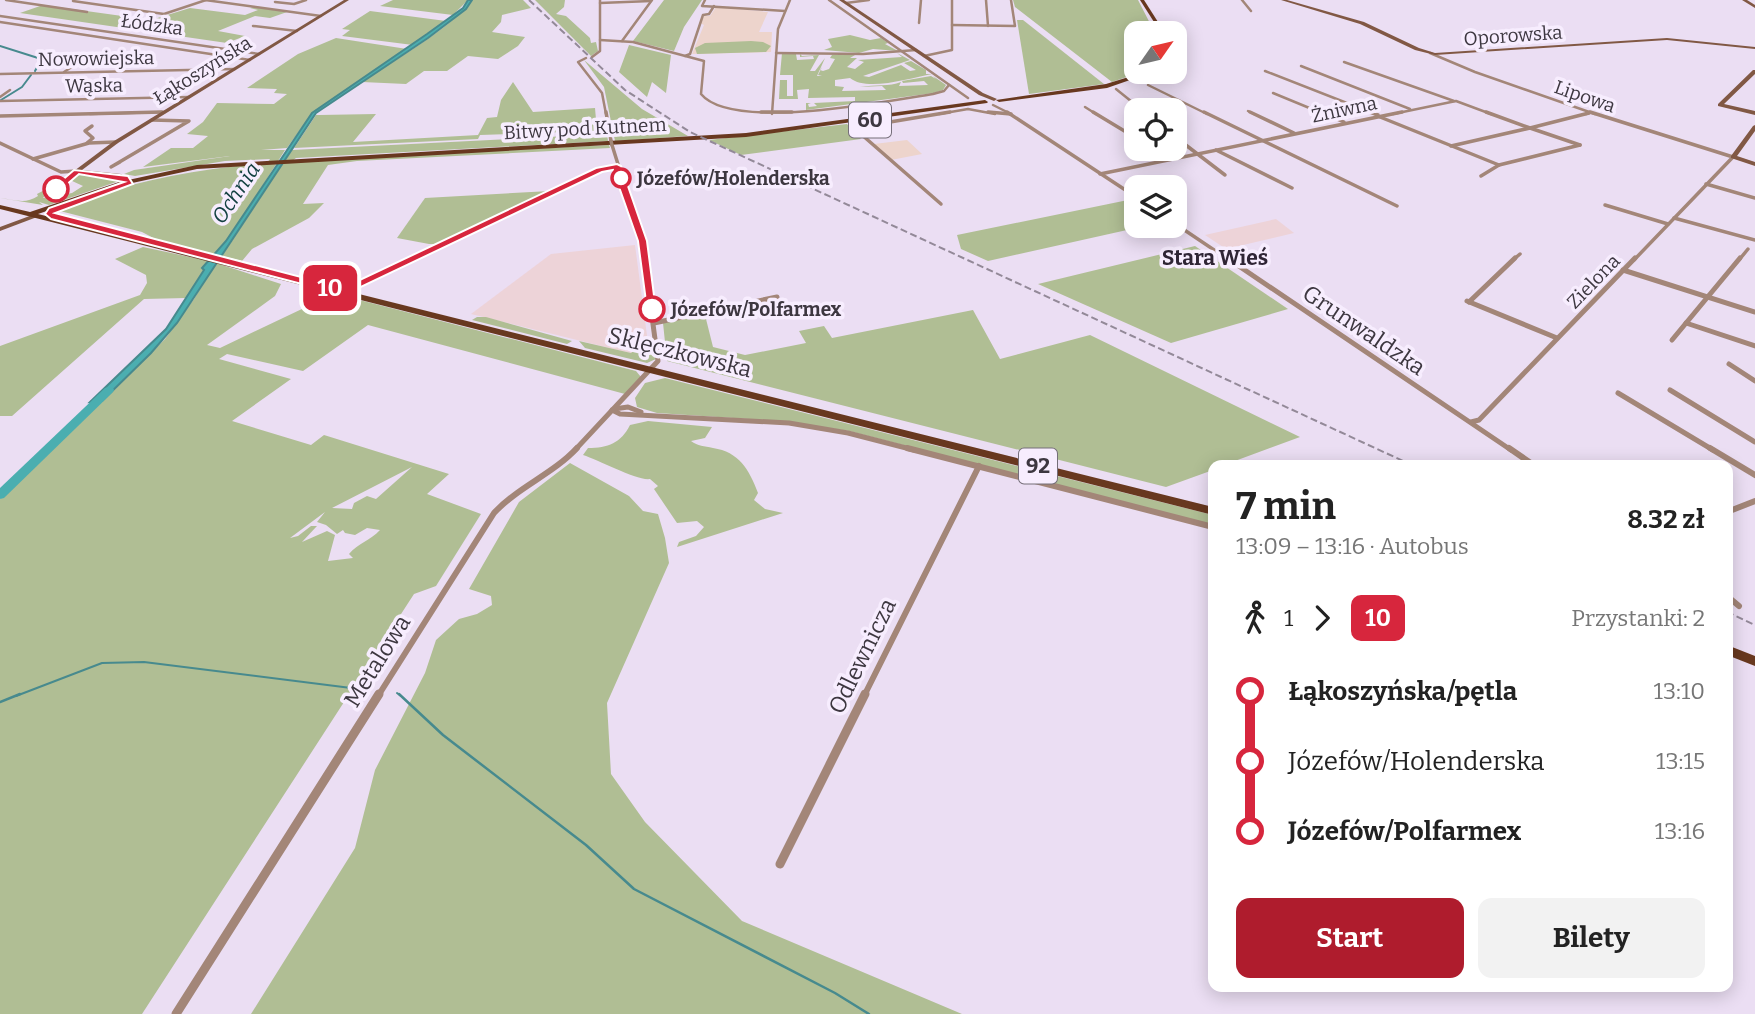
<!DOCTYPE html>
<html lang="pl">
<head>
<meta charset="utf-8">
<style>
	:root { --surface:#fff; --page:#f2f2f2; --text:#222; --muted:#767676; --accent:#af1c2d }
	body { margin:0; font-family:Bitter,serif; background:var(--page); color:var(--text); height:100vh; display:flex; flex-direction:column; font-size:26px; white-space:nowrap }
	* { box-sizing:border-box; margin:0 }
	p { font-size:23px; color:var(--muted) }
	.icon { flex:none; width:38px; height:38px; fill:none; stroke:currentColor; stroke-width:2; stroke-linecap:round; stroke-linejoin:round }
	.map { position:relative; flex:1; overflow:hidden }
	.details { position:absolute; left:1208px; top:460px; width:525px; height:532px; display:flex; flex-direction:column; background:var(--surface); border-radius:14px; box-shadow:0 4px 18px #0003 }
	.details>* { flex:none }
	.badge { padding:0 14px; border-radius:10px; font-size:24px; line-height:46px }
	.needle { width:46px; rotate:56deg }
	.tools { position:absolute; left:1124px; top:21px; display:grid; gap:14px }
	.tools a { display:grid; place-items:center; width:63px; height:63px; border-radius:14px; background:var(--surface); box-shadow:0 4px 18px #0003; font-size:35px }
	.map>.badge { position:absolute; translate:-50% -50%; box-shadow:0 0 0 4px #fff }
	.legs { display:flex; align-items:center; gap:10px; height:77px; padding:0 28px; font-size:23px }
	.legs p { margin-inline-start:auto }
	.head { display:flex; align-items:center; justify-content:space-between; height:119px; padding:0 28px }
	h1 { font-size:38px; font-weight:700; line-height:52px }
	.button { display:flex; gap:14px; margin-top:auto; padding:14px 28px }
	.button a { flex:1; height:80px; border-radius:14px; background:var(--accent); color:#fff; font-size:28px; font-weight:700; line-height:80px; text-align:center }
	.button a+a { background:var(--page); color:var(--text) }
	ul { padding:0 28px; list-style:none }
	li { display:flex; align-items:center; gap:24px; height:70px; font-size:26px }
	li i { display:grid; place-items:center; width:10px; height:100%; margin:0 9px; background:currentColor }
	li i::after { content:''; width:18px; height:18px; margin:-9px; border:5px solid; border-radius:50%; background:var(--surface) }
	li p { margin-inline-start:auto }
	li:first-child i { background:linear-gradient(#0000 50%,currentColor 0) }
	li:last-child i { background:linear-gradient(currentColor 50%,#0000 0) }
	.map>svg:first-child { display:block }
	.commercial { fill:#edd3d8 }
	.education { fill:#edd4cc }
	.green { fill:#b0be94; fill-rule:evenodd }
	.water { fill:#4baeb0; stroke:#478a8e; stroke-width:2 }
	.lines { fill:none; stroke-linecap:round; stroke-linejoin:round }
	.stream-far1 { stroke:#478a8e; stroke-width:2 }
	.stream { stroke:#478a8e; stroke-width:2.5 }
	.river { fill:#4baeb0; fill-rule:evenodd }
	.street-far4 { stroke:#a38678; stroke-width:2.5 }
	.street-far3 { stroke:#a38678; stroke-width:3.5 }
	.street-far2 { stroke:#a38678; stroke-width:5 }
	.street-far1 { stroke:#a38678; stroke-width:6 }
	.street { stroke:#a38678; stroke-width:9 }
	.secondary { fill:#815844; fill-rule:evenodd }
	.primary { fill:#68381f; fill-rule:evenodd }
	.rail { stroke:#938998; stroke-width:2; stroke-dasharray:7 3.5; stroke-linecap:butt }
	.street-bridge { stroke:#a38678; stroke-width:3.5 }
	.line-1 { fill:#d7263d; stroke:#fff; stroke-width:2 }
	.stop-1-dot { fill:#fff; stroke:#d7263d; stroke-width:3.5 }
	.labels { text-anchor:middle; stroke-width:7; stroke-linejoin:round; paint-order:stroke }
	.far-street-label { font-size:19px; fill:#3d3740; stroke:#f7edfe }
	.far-stop-label { font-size:19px; font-weight:bold; fill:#3d3740; stroke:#f7edfe; text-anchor:start }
	.shield { fill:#f7edfe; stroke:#756e79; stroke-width:2 }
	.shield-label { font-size:21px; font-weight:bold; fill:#3d3740 }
	.far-water-label { font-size:21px; font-style:italic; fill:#144142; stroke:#f7edfe }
	.far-neighbourhood-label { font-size:21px; font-weight:bold; fill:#2f2535; stroke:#f7edfe }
	.street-label { font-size:23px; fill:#3d3740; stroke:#f7edfe }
</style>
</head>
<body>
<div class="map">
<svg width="1755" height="1014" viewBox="0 0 1755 1014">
	<rect width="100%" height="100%" fill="#ebdef3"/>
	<g class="commercial">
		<polygon points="1276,219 1294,233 1226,249 1205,235"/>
		<polygon points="635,245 650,358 471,314 551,254"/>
	</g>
	<g class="education">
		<polygon points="716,7 768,12 759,32 772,32 771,52 692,54 704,25 700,23 704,16 710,16"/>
		<polygon points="907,140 922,154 891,160 874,144"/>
	</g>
	<g class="green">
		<polygon points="393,0 468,0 453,15 380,6"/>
		<path d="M 472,0 L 523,0 L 531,8 L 502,15 L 501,22 L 492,32 L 525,37 L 518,46 L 498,59 L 468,56 L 447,71 L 424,71 L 406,84 L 362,82 C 394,60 449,30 472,0 Z"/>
		<polygon points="535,0 565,0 564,7 556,14 566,16 590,38 591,43 596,42 598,51 591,56"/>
		<polygon points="664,0 702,0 684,27 674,51 633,41"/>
		<polygon points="1013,0 1138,0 1155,33 1136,33 1136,72 1141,72 1112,82 1015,7"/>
		<polygon points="43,5 151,20 190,8 245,15 258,10 250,8 253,7 287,12 270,18 255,16 218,31 245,36 227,43 20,13"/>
		<polygon points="370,11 446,21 413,45 342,36 350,30 342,29"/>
		<polygon points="1017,20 1023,20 1104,84 1029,94"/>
		<polygon points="850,35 870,40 881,38 888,43 885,44 898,51 873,49 859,53 824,50 832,47 828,39"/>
		<path d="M 336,38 L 407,49 L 312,113 L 287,148 L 261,150 L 285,150 L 236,228 L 214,256 L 163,243 L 142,232 L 60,211 C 65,205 78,202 88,198 C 147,178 205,168 267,163 L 270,159 L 225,161 L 135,176 L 124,174 L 134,170 L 230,156 L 143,167 L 171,148 L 193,148 L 208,136 L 187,134 L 203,122 L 217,103 L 274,104 L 287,94 L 274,93 L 277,89 L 247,88 L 298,54 Z"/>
		<polygon points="751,41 763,42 771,46 766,52 697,54 695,48 705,43"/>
		<polygon points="629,45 671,55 666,93 652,82 647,97 619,72"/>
		<path d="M 782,53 L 796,54 L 797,60 L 814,59 L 813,56 L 800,57 L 800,54 L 802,56 L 819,55 L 810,71 L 815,71 L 825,58 L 817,76 L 822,76 L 818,75 L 822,67 L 820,70 L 823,71 L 829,69 L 835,59 L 830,58 L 832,55 L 855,55 L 850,58 L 857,58 L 847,67 L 855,69 L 864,62 L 858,60 L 902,57 L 897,53 L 910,60 L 863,76 L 869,77 L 901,65 L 910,71 L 916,70 L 904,63 L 911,61 L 926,70 L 926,74 L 932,74 C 910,78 867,92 850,78 L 835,80 L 835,86 L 844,87 L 842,91 L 886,90 L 882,86 L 860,87 C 876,84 889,87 901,82 L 899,86 L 928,85 L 924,81 L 903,83 L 902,81 L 931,76 L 936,79 L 933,76 L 946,85 L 943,90 L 934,93 L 806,110 L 806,103 L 811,103 L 808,104 L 809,107 L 817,106 L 814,103 L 855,101 L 855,97 L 808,98 L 809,89 L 797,90 L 798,99 L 779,99 L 780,80 L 787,80 L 787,96 L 793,96 L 793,75 L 780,75 Z"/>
		<polygon points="584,60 642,109 688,136 615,141 604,87"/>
		<polygon points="513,82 533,112 595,108 597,131 480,135 478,139 294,148 316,115 319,115 376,114 353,142 478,135 487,118 497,117 501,100"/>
		<polygon points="847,124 861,139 741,155 709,140"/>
		<polygon points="607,134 608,141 296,158 292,161 609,145 610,148 357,161 328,165 303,204 324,203 309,218 252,249 242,261 222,256 292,150"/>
		<path d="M 78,175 L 115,177 L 122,180 L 49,205 L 39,202 L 43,205 L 0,198 C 13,199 25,205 38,196 L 37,194 L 52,186 L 43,198 L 72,193 L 83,186 L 70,180 Z"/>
		<polygon points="550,191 443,244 429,244 397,238 425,198"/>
		<polygon points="1128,200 1136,205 1136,226 1145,226 988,261 961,249 957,235"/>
		<polygon points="1195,246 1288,309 1171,343 1038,284"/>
		<polygon points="143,247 209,261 186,298 144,299 12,416 0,416 0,346 140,295 147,283 146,275 115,259"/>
		<path d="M 216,263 L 281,284 L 275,296 L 207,345 L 220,348 L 304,308 L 344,296 L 636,371 L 641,377 L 625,394 L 368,325 L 303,371 L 227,354 L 219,359 L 291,379 L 232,421 L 311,445 L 324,435 L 449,474 L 427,494 L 481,514 L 436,586 L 414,594 L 142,1014 L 0,1014 L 0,499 L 165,339 L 194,299 ZM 412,467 L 376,499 L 367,496 L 354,503 L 352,509 L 332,508 ZM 325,512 L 317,522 L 326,525 L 337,534 L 343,530 L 345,533 L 355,535 L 367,528 L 380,530 C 370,541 358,543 349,554 L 353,558 L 328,561 L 335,535 L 327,531 L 302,542 L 317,526 L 311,526 L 298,536 L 290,538 Z"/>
		<polygon points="973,310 1000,359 1090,335 1300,437 1224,465 1213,466 1213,470 1166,487 667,361 663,323 705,315 713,347 745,355 806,343 799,331 824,326 832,338"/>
		<polygon points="477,317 486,317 572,341 567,344 472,320"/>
		<polygon points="579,341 631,353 641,345 638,343 648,341 652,344 656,359 647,363 639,361 585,348"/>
		<polygon points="665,378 1213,515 1213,525 849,431 781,421 657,413 637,407 635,398 645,383"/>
		<path d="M 648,421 L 712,427 L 705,438 L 691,441 C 698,446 704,446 713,448 C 739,452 749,469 758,493 L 754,500 L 765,509 L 783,513 L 677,547 L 679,542 L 696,536 L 704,527 L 697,521 L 677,523 L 654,489 L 658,486 L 650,479 C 637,481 599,460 583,455 L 588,448 C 608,448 621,443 630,425 Z"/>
		<polygon points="570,463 629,496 643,511 658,514 665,538 669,563 607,703 611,774 645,822 742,921 962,1014 251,1014 355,848 375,770 425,673 436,640 459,619 477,614 492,605 491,596 469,589 519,502"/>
	</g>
	<polygon class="water" points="468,0 472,0 466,9 428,38 316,113 177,323 151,353 102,401 90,402 166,329 204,270 202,268 226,241 312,113 427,34 463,8"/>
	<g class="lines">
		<g class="stream-far1">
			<polyline points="0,46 38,58 40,62 35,71"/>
			<polyline points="1,100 22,87 31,75"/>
			<polyline points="397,693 401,696"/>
			<polyline points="16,696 102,663 144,662 359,689"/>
		</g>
		<g class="stream">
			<polyline points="399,694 443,735 586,845 634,889 835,993 869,1014"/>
			<polyline points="0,702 20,694"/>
		</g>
		<polygon class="river" points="109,387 113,388 114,390 113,392 4,498 0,499 0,488 105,388"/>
		<g class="street-far4">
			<polyline points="6,0 87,12"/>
			<polyline points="205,0 321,16"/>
			<polyline points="705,0 702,6 785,11"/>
			<polyline points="829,0 968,98"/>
			<polyline points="986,0 988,26"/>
			<polyline points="1242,0 1251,11"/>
			<polyline points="73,1 164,14 206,0"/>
			<polyline points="275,2 294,4 306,0"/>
			<polyline points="600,3 651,1"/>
			<polyline points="846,3 869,0"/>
			<polyline points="0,16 259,54"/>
			<polyline points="0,22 250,60"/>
			<polyline points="919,23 921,0"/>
			<polyline points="952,25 1015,26 1011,0"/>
			<polyline points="253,26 297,31"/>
			<path d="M 600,40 L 633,42 L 704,61 L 701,94 C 732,132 887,101 933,94 L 944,91 L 949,85"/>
			<polyline points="622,41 652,0"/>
			<polyline points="776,53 863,54 916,50"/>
			<polyline points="1430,53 1475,72 1595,114"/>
			<polyline points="43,55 81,61"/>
			<polyline points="685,56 690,54 703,15 709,14 714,6"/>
			<polyline points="924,56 952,50 952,0"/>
			<polyline points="592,57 600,51 600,0"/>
			<polyline points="586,58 578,62 602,93 606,114"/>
			<polyline points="1344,62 1454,101"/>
			<polyline points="1301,66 1410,109"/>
			<polyline points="1265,71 1375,114"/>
			<polyline points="64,72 81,61 98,55"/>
			<polyline points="0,74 235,69"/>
			<polyline points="1148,85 1207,114"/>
			<polyline points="1116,89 1142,110"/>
			<polyline points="1273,93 1324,114"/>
			<polyline points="0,97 10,90"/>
			<polyline points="0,101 189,97"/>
			<polyline points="993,105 1011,114"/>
			<polyline points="1085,107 1096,114"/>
			<polyline points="1248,111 1254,114"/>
			<polyline points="90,114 165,112"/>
			<polyline points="772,114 778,29 790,0"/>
			<polyline points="939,114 968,109 995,114"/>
			<polyline points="1393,114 1456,101 1491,114"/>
			<polyline points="1586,114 1589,113"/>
		</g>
		<g class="street-far3">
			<polyline points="606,112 611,141"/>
			<polyline points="761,112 792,112"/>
			<polyline points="988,112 1011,114"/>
			<polyline points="1007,112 1136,197"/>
			<polyline points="1093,112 1136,138"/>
			<polyline points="1204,112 1397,206"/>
			<polyline points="1250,112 1294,133"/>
			<polyline points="1320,112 1344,122"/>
			<polyline points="1370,112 1378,115"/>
			<polyline points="1486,112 1530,128 1589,113"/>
			<polyline points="1590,112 1733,157 1634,260"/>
			<polyline points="0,116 162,112"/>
			<polyline points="1380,117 1499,165"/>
			<polyline points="1174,136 1225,175"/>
			<polyline points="0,143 61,172 77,171"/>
			<polyline points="87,143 93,138 85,131 92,126"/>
			<polyline points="612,145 642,241 645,260"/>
			<polyline points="1451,146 1530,128 1580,145"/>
			<polyline points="1153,149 1171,159"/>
			<polyline points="1216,150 1292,188"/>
			<polyline points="33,159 89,143 116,142"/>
			<polyline points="120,162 111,167 189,121 152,120"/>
			<polyline points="1100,174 1402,112"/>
			<polyline points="1481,176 1499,165 1580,145"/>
			<polyline points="1706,184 1755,198"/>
			<polyline points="941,204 854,128 950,112"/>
			<polyline points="1605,205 1668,224"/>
			<polyline points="1674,218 1755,240"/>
			<polyline points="1174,223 1229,260"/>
			<polyline points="408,260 599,169 617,166"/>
			<polyline points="1513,260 1520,254"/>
			<polyline points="1739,260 1748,249"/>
		</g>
		<g class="street-far2">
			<polyline points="1227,258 1511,450"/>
			<polyline points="1623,270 1755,312"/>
			<polyline points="344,291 412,258"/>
			<polyline points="1467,301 1557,338"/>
			<polyline points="1469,302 1515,258"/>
			<polyline points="654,323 777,297"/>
			<polyline points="1686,323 1755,346"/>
			<polyline points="1672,340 1740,258"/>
			<polyline points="1729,364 1755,381"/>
			<polyline points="1670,390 1755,442"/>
			<polyline points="1618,393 1713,450"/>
			<polyline points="614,409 628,407 641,412"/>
			<polyline points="612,410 620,414 789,423 848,433 914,450"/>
			<polyline points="1471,422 1479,420 1635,258"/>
			<polyline points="575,450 658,361 644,258"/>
		</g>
		<g class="street-far1">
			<polyline points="907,448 1213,527"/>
			<polyline points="1509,448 1535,466"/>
			<polyline points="1710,448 1755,475"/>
			<polyline points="1727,512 1755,501"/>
			<polyline points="1727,596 1739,606"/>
			<path d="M 378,696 L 494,513 C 518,487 553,474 577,448"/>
			<polyline points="864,696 979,466"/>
		</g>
		<g class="street">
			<polyline points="780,864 865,694"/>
			<polyline points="176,1014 379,694"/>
		</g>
		<g class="secondary">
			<polygon points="344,0 349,0 118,143 82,170 121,174 132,181 132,183 128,183 119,178 77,173 74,171 114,141"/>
			<polygon points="839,0 844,0 983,93 997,99 994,101 979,95"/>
			<polygon points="1281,0 1287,0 1364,22 1419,48 1435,53 1667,38 1755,47 1755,49 1667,40 1435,55 1415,50 1360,24"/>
			<polygon points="1742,0 1747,0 1755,5 1755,8"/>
			<polygon points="1753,70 1755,70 1755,74 1724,104 1755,111 1755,115 1718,106 1718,104"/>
			<polygon points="1755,125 1755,131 1737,156 1755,162 1755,166 1731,158 1731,156 1753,126"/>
			<polygon points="35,214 38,216 37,217 0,231 0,227"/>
		</g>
		<g class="primary">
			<polygon points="1140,0 1144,0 1165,33 1161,33"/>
			<polygon points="1145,72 1153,72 1107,88 999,102 996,100 1106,84"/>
			<polygon points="985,100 988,102 987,103 746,137 197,169 123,185 38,214 1213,507 1213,515 0,209 0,205 30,212 119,182 197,165 746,133"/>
			<polygon points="1727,645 1755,656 1755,666 1727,655"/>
		</g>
		<g class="rail">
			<polyline points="529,0 625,90 690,132 1414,466"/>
			<polyline points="1727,612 1755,625"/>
		</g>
		<polyline class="street-bridge" points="611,141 612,145"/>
	</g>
	<polygon class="line-1" points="617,164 621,166 647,241 656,311 647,309 638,241 613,170 602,172 344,295 51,219 45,214 49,208 124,182 79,174 59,191 53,191 53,188 74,170 128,176 133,184 55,213 343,288 596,168"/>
	<g class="stop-1-dot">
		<circle cx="621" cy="178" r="9"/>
		<circle cx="56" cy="189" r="12"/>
		<circle cx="652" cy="309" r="12"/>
	</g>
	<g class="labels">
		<g class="far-street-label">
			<text transform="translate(152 24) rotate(8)" y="7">Łódzka</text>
			<text transform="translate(1513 35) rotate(-4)" y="7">Oporowska</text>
			<text transform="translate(96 58) rotate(-1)" y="7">Nowowiejska</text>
			<text transform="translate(202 70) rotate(-32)" y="7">Łąkoszyńska</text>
			<text transform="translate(94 85) rotate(-1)" y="7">Wąska</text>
			<text transform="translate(1585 96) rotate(19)" y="7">Lipowa</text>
			<text transform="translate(1344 109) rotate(-12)" y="7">Żniwna</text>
			<text transform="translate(585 128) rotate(-3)" y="7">Bitwy pod Kutnem</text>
			<text transform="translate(1593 281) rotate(-46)" y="7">Zielona</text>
		</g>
		<g class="far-stop-label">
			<text x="637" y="185">Józefów/Holenderska</text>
			<text x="671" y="316">Józefów/Polfarmex</text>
		</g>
		<g class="shield">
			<rect x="849" y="102.5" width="42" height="35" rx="5"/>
			<rect x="1019" y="448.5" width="38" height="35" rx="5"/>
		</g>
		<g class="shield-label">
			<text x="870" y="127">60</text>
			<text x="1038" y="473">92</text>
		</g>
		<g class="far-water-label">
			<text transform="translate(236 193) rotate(-56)" y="7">Ochnia</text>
		</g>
		<g class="far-neighbourhood-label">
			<text x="1215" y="265">Stara Wieś</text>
		</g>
		<g class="street-label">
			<text transform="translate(1364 330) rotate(34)" y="8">Grunwaldzka</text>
			<text transform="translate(680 352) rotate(14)" y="8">Sklęczkowska</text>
			<text transform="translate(862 656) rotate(-64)" y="8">Odlewnicza</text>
			<text transform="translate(377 661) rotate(-58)" y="8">Metalowa</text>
		</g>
	</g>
</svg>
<div class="tools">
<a><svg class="needle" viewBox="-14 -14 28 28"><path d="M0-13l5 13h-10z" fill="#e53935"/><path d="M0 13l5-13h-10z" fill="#767676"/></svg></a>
<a><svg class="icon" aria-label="locate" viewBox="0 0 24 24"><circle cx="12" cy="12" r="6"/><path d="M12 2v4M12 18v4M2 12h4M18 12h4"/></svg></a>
<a><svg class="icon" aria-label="layers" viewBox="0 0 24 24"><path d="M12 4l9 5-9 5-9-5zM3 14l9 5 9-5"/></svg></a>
</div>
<b class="badge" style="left:330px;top:288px;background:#d7263d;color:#fff">10</b>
<section class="details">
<div class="head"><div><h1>7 min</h1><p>13:09 – 13:16 · Autobus</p></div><b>8.32 zł</b></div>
<div class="legs"><svg class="icon" aria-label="walk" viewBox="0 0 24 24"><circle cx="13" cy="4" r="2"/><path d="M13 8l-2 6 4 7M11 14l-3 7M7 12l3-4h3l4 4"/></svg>1<svg class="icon" aria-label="forward" viewBox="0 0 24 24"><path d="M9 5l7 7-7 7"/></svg><b class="badge" style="background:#d7263d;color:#fff">10</b><p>Przystanki: 2</p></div>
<ul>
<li><i style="color:#d7263d"></i><b>Łąkoszyńska/pętla</b><p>13:10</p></li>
<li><i style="color:#d7263d"></i><span>Józefów/Holenderska</span><p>13:15</p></li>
<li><i style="color:#d7263d"></i><b>Józefów/Polfarmex</b><p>13:16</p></li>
</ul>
<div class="button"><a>Start</a><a>Bilety</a></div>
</section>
</div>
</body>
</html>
